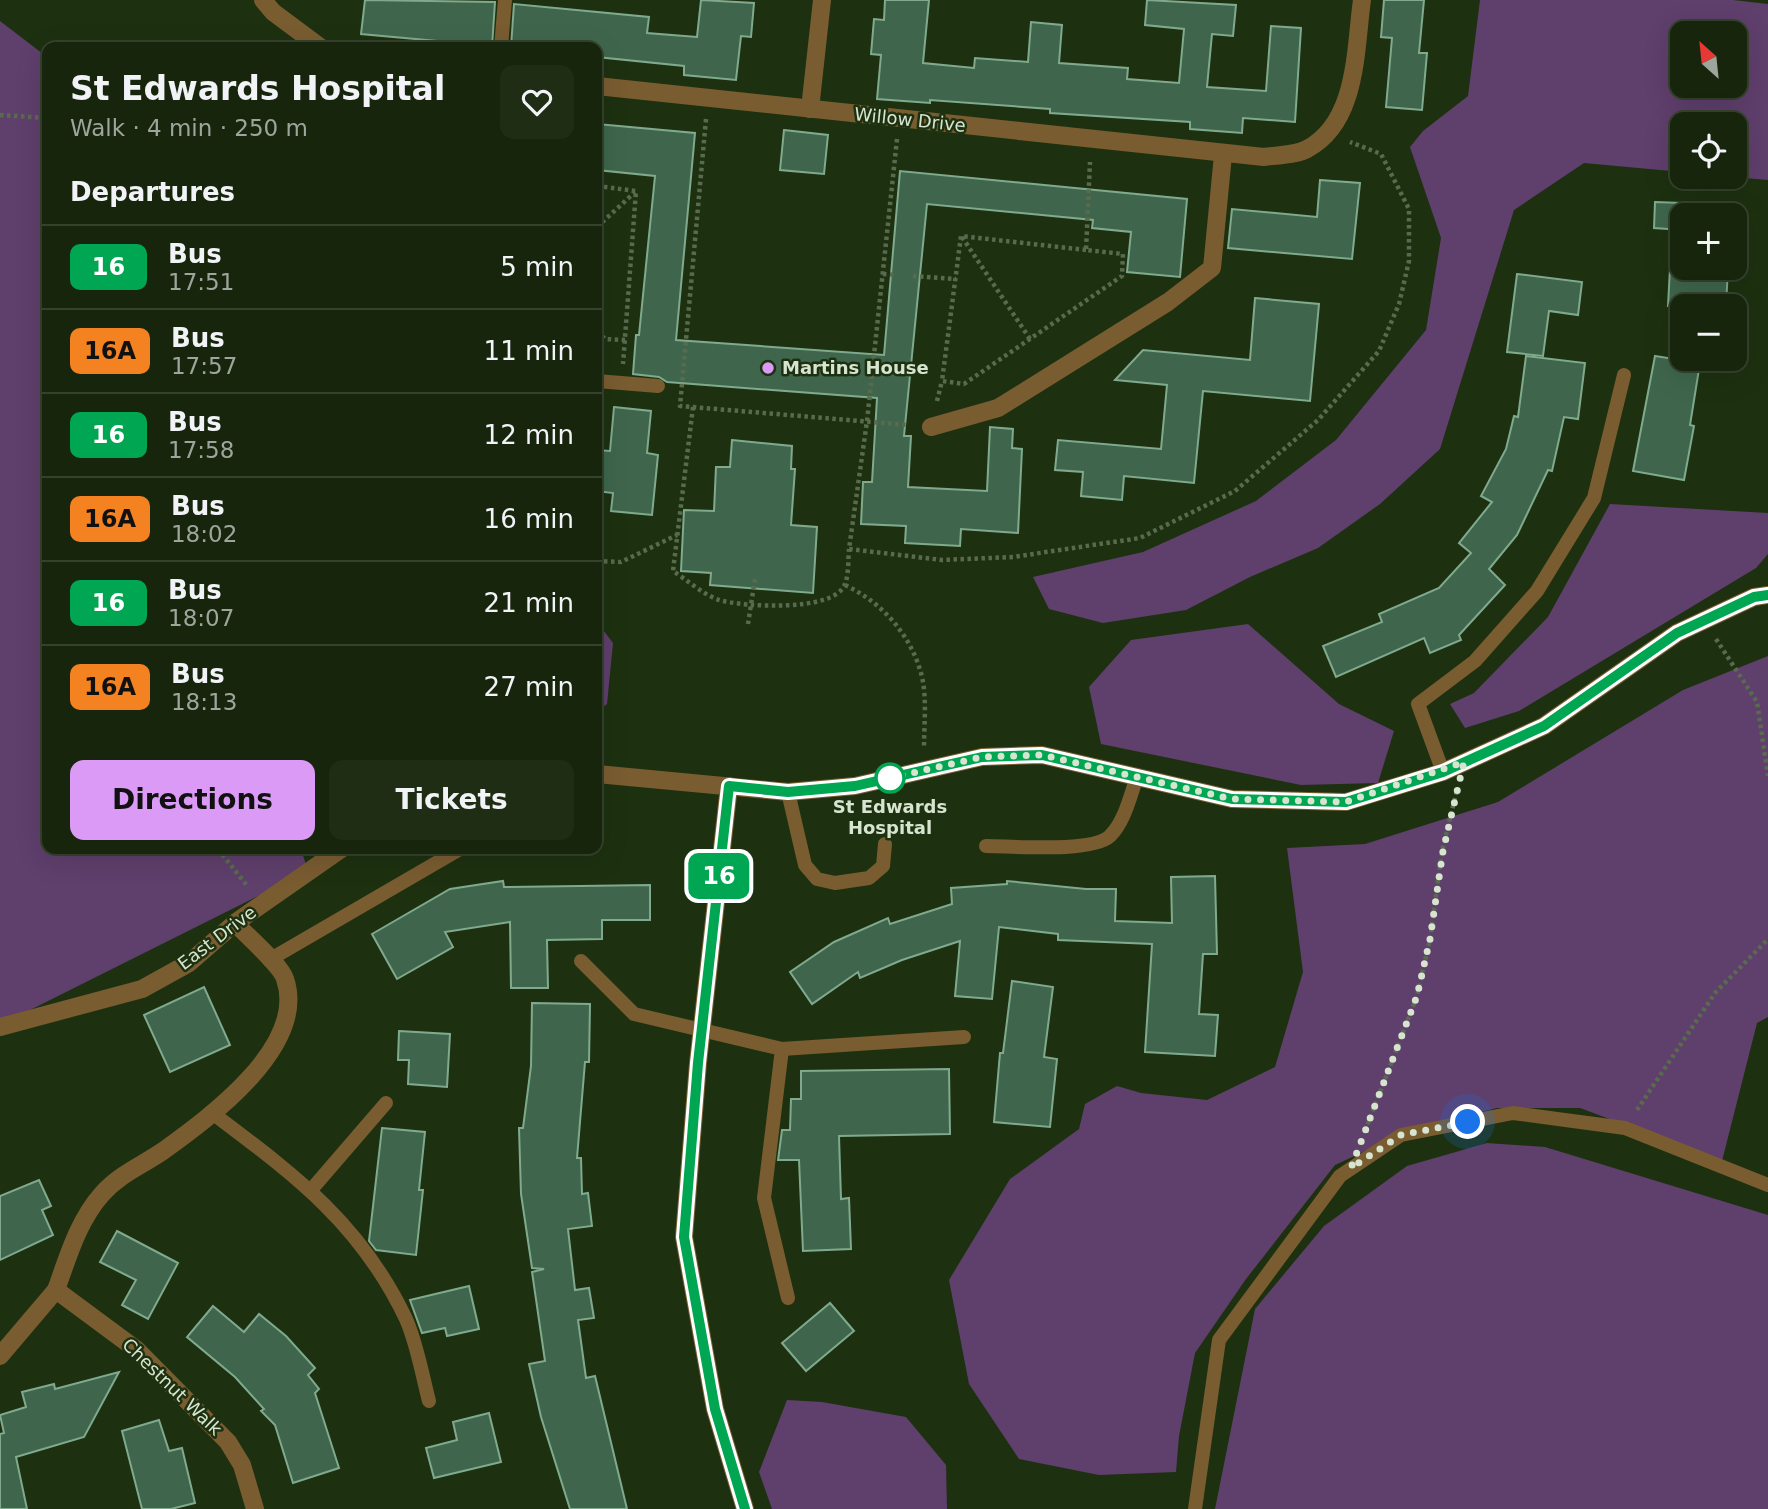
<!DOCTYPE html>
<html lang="en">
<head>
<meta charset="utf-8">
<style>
	:root { --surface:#16250c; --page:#1f2d15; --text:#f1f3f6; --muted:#9ea59d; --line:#35422d; --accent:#da9af6 }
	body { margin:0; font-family:"DejaVu Sans",sans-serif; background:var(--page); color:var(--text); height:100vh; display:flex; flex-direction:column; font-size:26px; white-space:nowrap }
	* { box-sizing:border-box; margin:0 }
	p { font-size:23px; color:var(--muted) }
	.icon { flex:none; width:38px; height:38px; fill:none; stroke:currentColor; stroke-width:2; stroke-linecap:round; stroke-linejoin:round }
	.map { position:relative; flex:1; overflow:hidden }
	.drawer { position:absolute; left:42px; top:42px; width:560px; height:812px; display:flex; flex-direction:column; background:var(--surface); border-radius:14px; box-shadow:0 7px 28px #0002,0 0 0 2px var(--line) }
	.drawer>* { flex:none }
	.badge { padding:0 14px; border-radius:10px; font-size:24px; line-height:46px }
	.needle { width:46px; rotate:333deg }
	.fabs { position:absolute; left:1670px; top:21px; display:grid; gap:14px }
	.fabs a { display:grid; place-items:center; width:77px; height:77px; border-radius:14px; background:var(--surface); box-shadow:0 7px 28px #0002,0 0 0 2px var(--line); font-size:35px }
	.you { position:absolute; width:35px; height:35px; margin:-18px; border:5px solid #fff; border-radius:50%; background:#1a73e8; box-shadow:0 0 0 10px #1a73e833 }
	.map>.badge { position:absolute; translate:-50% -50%; box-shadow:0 0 0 4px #fff }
	h2 { padding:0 28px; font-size:26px; line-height:63px }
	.round { display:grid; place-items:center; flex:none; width:74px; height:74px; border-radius:14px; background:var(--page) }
	.overview { display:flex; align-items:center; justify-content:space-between; height:119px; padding:0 28px }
	h1 { font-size:33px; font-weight:800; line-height:52px }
	.primary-button { display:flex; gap:14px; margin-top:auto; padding:14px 28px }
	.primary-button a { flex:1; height:80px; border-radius:14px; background:var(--accent); color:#111; font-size:28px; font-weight:800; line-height:80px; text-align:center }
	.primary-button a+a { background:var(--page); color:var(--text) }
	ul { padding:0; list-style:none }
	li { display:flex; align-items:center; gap:21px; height:84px; padding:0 28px; border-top:2px solid var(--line) }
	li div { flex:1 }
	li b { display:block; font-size:26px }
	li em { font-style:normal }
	li .badge { min-width:77px; font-weight:700; text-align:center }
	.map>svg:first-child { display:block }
	.green { fill:#5f3f6c; fill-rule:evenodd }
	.building { fill:#3f664d; stroke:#80aa8e; stroke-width:2 }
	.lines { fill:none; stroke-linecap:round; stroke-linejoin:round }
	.path { stroke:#596b4e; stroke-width:4.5; stroke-dasharray:3.5 3.5; stroke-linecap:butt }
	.lane { stroke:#7a5c31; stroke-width:14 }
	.street { stroke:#7a5c31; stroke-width:18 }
	.line-casing { stroke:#fff; stroke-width:16 }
	.line { stroke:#00a651; stroke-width:10 }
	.walk { stroke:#d6e4d0; stroke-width:7; stroke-dasharray:0 12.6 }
	.poi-dot { fill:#da9af6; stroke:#1d3110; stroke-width:2.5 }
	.stop-dot { fill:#fff; stroke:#00a651; stroke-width:3.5 }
	.labels { text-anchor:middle; stroke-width:5; stroke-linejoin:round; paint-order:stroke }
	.street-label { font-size:18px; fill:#d6e4d0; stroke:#1d3110 }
	.poi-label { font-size:18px; font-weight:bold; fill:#d6e4d0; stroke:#1d3110; text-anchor:start }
	.stop-label { font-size:18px; font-weight:bold; fill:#d6e4d0; stroke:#1d3110 }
</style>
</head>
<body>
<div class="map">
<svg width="1768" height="1509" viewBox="0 0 1768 1509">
	<rect width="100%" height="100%" fill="#1d3110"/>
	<g class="green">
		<path d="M 1480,0 L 1733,0 L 1768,4 L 1768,180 L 1733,177 L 1734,124 L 1682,124 L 1682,172 L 1584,163 L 1514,210 L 1440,449 L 1380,504 L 1318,548 L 1250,577 L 1186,610 L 1103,623 L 1049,609 L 1033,577 L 1143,552 L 1256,501 L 1336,440 L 1426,330 L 1441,238 L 1410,147 L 1423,131 L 1468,96 ZM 1734,33 L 1734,86 L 1682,86 L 1682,33 Z"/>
		<polygon points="0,21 47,57 47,849 301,849 308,871 0,1025"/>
		<polygon points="1610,504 1768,513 1768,554 1756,568 1519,711 1465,728 1450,704 1474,693 1548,617"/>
		<polygon points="597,622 613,643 607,704 597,711"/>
		<polygon points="1248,624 1339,704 1394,731 1378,783 1301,785 1101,744 1089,687 1131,640"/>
		<polygon points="1768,656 1768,1017 1757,1023 1722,1161 1580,1108 1497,1108 1413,1129 1335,1165 1246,1279 1195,1353 1179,1436 1176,1472 1099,1475 1019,1459 969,1384 949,1280 1010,1179 1079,1129 1085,1104 1117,1086 1141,1093 1207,1100 1275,1067 1303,972 1287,848 1365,844 1498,802 1683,690"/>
		<polygon points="1487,1143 1545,1147 1768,1215 1768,1509 1215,1509 1255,1309 1324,1226 1407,1166"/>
		<polygon points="787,1400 822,1402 906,1417 946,1465 947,1509 772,1509 759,1472"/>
	</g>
	<g class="building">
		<polygon points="365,0 495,2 492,47 455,47 437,45 437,41 361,34"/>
		<polygon points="701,0 754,3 751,37 741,36 736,80 684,75 684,66 597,57 597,47 511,47 514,4 649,17 647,33 697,37"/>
		<polygon points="885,0 929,0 923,63 974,68 975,58 1028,62 1031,22 1062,25 1059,63 1128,68 1127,79 1179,83 1184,29 1145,25 1147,0 1236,5 1233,36 1212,34 1207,87 1266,91 1271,26 1301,28 1295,122 1243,118 1242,133 1190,129 1190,122 1050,113 1050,109 930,100 930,103 877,99 881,55 871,54 874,19 884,20"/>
		<polygon points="1384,0 1424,0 1419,53 1427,53 1422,110 1386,107 1392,38 1381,37"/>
		<polygon points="597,124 695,133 676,340 884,355 900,171 1187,199 1180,277 1127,272 1131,232 1092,228 1093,220 927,204 904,436 911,436 908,487 987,491 990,427 1013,429 1012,448 1022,449 1018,533 961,529 960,546 905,543 906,526 861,524 863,482 872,482 877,398 667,382 659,377 633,374 636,335 639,335 655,176 597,170"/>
		<polygon points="784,130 828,135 824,174 780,170"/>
		<polygon points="1320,180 1360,183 1352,259 1228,248 1232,209 1317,217"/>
		<polygon points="1655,202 1682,203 1682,230 1654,228"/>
		<polygon points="1670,268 1728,268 1726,306 1668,306"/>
		<polygon points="1517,274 1582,282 1578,315 1549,311 1543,356 1507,352"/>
		<polygon points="1255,298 1319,304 1310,401 1203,391 1194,483 1124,476 1122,500 1081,496 1083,472 1055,470 1058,440 1161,449 1167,385 1115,380 1143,350 1250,360"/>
		<polygon points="1526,356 1585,363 1578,419 1564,417 1552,471 1548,470 1517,535 1489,569 1505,585 1459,635 1461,640 1430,653 1424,638 1336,677 1323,646 1382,622 1379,614 1439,588 1471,553 1459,543 1492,502 1481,496 1506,449 1514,416 1518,417"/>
		<polygon points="1655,356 1700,363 1690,425 1694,426 1684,480 1633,471"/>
		<polygon points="614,407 651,411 647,453 658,455 652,515 611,511 613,493 597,491 597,450 610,451"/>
		<polygon points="732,440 792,446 791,469 795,469 791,525 817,527 813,593 710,585 711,573 681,571 684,510 714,511 716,467 730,467"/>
		<polygon points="1215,876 1217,954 1203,954 1199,1014 1218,1015 1215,1056 1145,1052 1152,944 1058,940 1058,934 999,927 992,999 955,996 960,941 902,960 860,978 858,972 812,1004 790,972 834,942 888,918 890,924 952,904 951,888 1007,884 1007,881 1086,889 1116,889 1115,921 1172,923 1171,877"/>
		<polygon points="503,881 504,887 650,885 650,920 602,920 602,939 547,940 548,988 511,988 510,922 445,932 453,947 397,979 372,934 450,889"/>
		<polygon points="1012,981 1053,987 1044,1057 1057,1059 1050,1127 994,1122 1000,1053 1003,1053"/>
		<polygon points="204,987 230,1045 170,1072 144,1015"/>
		<polygon points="532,1003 590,1004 589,1062 585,1062 577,1158 581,1158 582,1194 588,1193 592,1226 568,1229 575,1290 589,1288 594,1318 578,1320 586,1378 595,1376 627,1509 570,1509 541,1417 529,1364 545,1361 532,1272 544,1269 532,1268 521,1194 519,1128 523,1128 531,1066"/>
		<polygon points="399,1031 450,1034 447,1087 408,1084 409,1060 398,1060"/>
		<polygon points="949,1069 950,1134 839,1136 841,1199 849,1198 851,1249 803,1251 799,1160 778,1160 782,1130 790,1130 791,1099 801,1099 801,1071"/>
		<polygon points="382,1128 425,1132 419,1190 423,1190 416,1255 376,1250 369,1241"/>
		<polygon points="39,1180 51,1206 42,1210 53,1235 0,1260 0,1196"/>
		<polygon points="117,1231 178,1263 148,1319 122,1305 136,1280 100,1262"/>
		<polygon points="469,1286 479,1329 447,1336 445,1328 422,1333 410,1300"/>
		<polygon points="830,1303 854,1331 806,1371 782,1343"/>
		<polygon points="213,1306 244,1332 259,1314 286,1336 315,1368 308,1375 319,1389 315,1393 339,1468 293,1483 275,1425 261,1411 264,1409 235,1377 187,1337"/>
		<polygon points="119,1372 84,1437 16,1457 27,1509 0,1509 0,1434 4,1433 0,1415 26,1407 22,1392 54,1384 55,1389"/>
		<polygon points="489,1413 501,1462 434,1478 426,1448 457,1440 453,1422"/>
		<polygon points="159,1420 169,1451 182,1448 195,1503 171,1509 142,1509 122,1431"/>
	</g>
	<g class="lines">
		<g class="path">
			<polyline points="0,115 47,118"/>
			<polyline points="706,119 680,406 908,425"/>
			<polyline points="897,139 867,421 849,549 942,560 1013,557 1140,538 1235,491 1318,420 1379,351 1399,304 1409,261 1409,209 1381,154 1350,142"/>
			<polyline points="597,186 636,191 623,364"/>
			<polyline points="597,227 635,192"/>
			<polyline points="962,237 1030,339"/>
			<polyline points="1086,250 961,236 942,381 964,384 1122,276 1123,254 1086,250 1090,162"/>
			<polyline points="883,274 897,275"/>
			<polyline points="913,276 956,279"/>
			<polyline points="597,331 605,339 625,340"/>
			<polyline points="937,401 942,381"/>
			<path d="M 693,407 L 673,571 C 687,580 704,595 719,600 C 743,607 831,612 844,586 C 849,577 848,560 849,549"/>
			<polyline points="597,561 621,562 677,535"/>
			<path d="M 845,585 C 883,603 912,636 922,677 C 927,699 924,725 924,748"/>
			<polyline points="748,624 755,579"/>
			<polyline points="1716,639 1757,702 1768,776"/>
			<polyline points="218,849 248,887"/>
			<polyline points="1637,1110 1715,993 1768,939"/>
			<polyline points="1365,1131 1417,996 1430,939 1442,851 1457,790"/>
		</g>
		<g class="lane">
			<polyline points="501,47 505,0"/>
			<polyline points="597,381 658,386"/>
			<polyline points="1443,772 1418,704 1475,661 1537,591 1594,498 1624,375"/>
			<polyline points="788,792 805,865 817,879 835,883 869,878 883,866 885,844"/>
			<path d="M 986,846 C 1012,846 1092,853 1110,836 C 1125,821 1130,796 1137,777"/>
			<polyline points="269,960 460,849"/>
			<polyline points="581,961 634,1014 782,1049 964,1037"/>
			<polyline points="782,1049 764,1198 788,1298"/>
			<path d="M 211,1112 C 293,1174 360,1222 406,1319 C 417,1344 422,1374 429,1401"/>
			<polyline points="311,1190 386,1103"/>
			<polyline points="1195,1509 1219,1340 1340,1176 1401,1135 1513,1113 1625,1128 1768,1185"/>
		</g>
		<g class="street">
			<polyline points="263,0 273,12 320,47"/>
			<path d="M 597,86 L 1264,157 C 1278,155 1296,155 1307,149 C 1358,122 1355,49 1362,0"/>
			<polyline points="810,109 822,0"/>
			<polyline points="931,427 998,408 1168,302 1212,268 1223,155"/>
			<polyline points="597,774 788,792 855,786 982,757 1042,755 1232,799 1346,802 1443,772 1544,726 1677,633 1754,597 1768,595"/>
			<polyline points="729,786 698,1063 684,1237 715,1409 745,1509"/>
			<path d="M 235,923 C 247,936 281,965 285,979 C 308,1046 210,1117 163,1151 C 141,1166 120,1174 102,1194 C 78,1221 68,1257 56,1290 L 137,1350 L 228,1442 L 242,1465 L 255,1509"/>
			<polyline points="0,1027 142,989 189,963 235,923 341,849"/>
			<polyline points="0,1356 56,1290"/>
		</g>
	</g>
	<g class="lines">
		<g class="line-casing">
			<polyline id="line" points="745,1509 715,1409 684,1237 698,1063 729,786 788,792 855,786 982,757 1042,755 1232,799 1346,802 1443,772 1544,726 1677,633 1754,597 1768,595"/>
		</g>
		<use href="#line" class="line"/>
		<polyline class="walk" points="890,778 982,757 1042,755 1232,799 1346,802 1464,762 1443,851 1430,939 1417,996 1351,1168 1401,1135 1468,1122"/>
	</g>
	<circle class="poi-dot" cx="768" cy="368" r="7"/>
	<circle class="stop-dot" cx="890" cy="778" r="14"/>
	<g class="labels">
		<g class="street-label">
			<text transform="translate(910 120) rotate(6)" y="6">Willow Drive</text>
			<text transform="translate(217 938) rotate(-37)" y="6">East Drive</text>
			<text transform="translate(172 1387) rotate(44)" y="6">Chestnut Walk</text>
		</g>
		<g class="poi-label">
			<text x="782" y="374">Martins House</text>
		</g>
		<g class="stop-label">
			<text x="890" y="813">St Edwards<tspan x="890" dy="21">Hospital</tspan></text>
		</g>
	</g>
</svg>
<div class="fabs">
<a><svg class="needle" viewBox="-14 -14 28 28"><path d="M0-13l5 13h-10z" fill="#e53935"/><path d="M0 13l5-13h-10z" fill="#9ea59d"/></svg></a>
<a><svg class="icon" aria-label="locate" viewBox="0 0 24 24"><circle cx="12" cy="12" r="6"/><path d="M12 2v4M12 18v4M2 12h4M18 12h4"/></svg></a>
<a>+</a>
<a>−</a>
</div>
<div class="you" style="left:1468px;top:1122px"></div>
<b class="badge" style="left:719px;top:876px;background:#00a651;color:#fff">16</b>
<section class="drawer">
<div class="overview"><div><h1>St Edwards Hospital</h1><p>Walk · 4 min · 250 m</p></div><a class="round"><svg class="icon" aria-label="heart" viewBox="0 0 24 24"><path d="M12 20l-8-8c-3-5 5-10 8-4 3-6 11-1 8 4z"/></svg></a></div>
<h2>Departures</h2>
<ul>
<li><span class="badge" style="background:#00a651;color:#fff">16</span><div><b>Bus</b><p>17:51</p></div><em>5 min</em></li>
<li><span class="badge" style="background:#f58220;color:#111">16A</span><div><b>Bus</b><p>17:57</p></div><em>11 min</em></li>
<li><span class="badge" style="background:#00a651;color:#fff">16</span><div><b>Bus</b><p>17:58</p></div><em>12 min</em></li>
<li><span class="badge" style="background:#f58220;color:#111">16A</span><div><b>Bus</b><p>18:02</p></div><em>16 min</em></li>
<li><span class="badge" style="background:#00a651;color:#fff">16</span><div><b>Bus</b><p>18:07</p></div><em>21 min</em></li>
<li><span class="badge" style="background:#f58220;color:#111">16A</span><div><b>Bus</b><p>18:13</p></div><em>27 min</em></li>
</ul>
<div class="primary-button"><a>Directions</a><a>Tickets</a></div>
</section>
</div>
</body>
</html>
